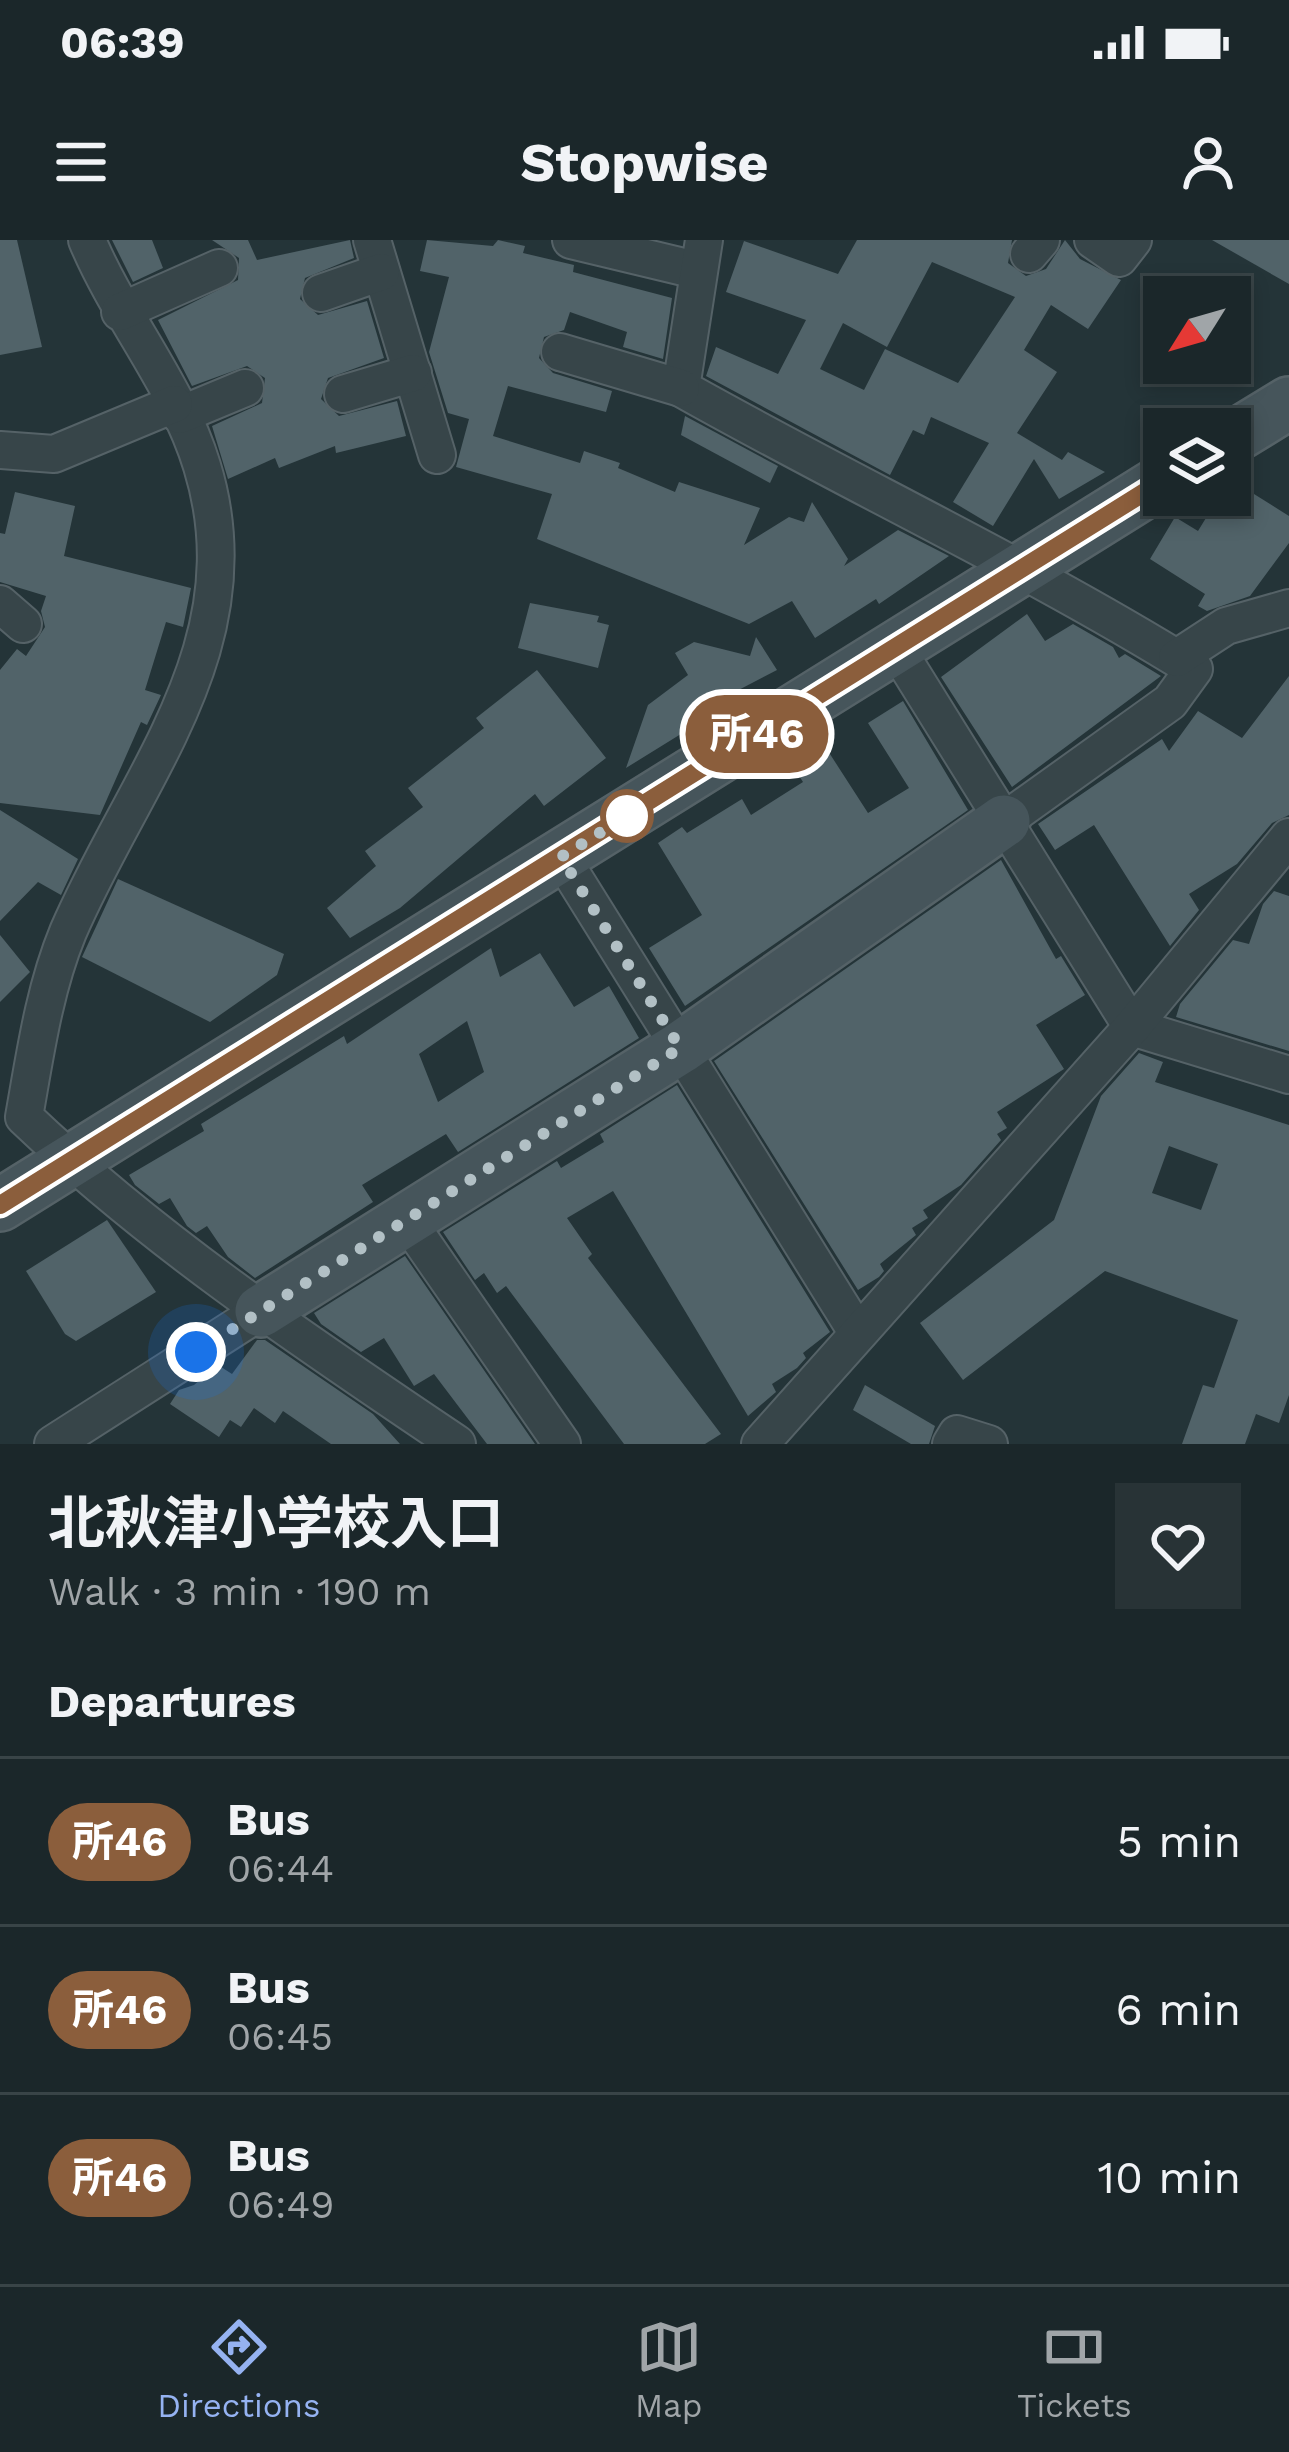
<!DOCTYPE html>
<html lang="en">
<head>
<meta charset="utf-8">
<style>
	:root { --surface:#1b272a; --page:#283336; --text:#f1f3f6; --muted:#a0a5a8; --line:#394447; --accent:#95b2f1 }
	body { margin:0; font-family:"Work Sans","Noto Sans JP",sans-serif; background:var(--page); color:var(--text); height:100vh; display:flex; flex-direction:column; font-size:45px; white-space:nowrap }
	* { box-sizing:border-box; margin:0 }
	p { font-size:39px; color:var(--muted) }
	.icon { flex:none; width:66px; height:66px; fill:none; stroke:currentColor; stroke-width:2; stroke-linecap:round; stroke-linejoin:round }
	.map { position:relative; height:1204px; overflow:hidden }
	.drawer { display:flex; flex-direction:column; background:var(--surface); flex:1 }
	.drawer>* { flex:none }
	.badge { padding:0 24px; border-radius:39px; font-size:42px; line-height:78px }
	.needle { width:78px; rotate:233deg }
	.fabs { position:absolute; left:1143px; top:36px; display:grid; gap:24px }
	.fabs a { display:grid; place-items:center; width:108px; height:108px; border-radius:0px; background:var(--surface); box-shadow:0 6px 18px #0003,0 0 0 3px var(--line); font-size:60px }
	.you { position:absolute; width:60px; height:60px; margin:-30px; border:9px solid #fff; border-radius:50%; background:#1a73e8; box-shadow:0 0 0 18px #1a73e833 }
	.map>.badge { position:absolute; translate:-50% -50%; box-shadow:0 0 0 6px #fff }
	h2 { padding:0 48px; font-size:45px; line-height:108px }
	.round { display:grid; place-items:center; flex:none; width:126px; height:126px; border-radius:0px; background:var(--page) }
	.headline { display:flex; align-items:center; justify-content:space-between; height:204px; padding:0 48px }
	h1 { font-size:57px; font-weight:700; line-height:90px }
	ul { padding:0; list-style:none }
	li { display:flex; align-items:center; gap:36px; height:168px; padding:0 48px; border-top:3px solid var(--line) }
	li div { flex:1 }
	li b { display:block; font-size:45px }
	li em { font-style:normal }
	li .badge { min-width:132px; font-weight:700; text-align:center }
	.status { display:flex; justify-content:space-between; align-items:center; height:84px; padding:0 60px; background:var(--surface); direction:ltr }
	.status svg { height:33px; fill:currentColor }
	header { display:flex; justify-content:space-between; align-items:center; height:156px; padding:0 48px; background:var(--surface); font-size:54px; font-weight:700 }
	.tab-bar { display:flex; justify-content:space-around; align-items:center; height:168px; border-top:3px solid var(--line); background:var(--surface); font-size:33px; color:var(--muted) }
	.tab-bar a { display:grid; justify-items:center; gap:6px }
	.tab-bar .on { color:var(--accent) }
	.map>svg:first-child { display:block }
	.building { fill:#516369; fill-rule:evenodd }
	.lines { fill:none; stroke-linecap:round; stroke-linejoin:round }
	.street-casing { stroke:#556267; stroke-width:40 }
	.secondary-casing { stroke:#556267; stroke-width:56 }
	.street { stroke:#374549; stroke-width:36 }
	.secondary { stroke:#46555b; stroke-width:51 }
	.line-casing { stroke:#fff; stroke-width:27 }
	.line { stroke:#8b5e3c; stroke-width:18 }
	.walk { stroke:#b2c0c5; stroke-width:12; stroke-dasharray:0 21.6 }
	.stop-dot { fill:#fff; stroke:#8b5e3c; stroke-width:6 }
</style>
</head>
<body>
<div class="status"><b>06:39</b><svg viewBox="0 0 49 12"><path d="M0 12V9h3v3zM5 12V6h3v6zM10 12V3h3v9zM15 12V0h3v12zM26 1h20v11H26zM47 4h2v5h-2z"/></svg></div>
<header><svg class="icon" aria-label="menu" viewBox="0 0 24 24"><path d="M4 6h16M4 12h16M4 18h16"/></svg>Stopwise<svg class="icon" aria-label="person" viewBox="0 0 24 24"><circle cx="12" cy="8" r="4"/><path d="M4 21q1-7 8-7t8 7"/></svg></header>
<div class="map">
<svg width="1289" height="1204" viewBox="0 0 1289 1204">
	<rect width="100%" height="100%" fill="#243438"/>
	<g class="building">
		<polygon points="0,0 17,0 42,107 0,115"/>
		<polygon points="112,0 152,0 163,28 133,42"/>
		<polygon points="212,0 248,0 257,20 350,0 354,18 305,38 300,59 318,75 367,61 384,118 328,138 321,159 339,176 397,161 406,196 336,213 335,206 279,228 275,218 228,239 212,186 262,163 265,138 247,126 192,146 158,80 238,40 239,18"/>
		<polygon points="427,0 493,6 498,0 525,6 523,13 574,25 573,32 672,58 663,119 623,107 627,92 570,72 564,90 544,97 539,118 553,133 612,151 606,172 508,146 493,196 580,223 584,211 620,223 618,228 675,252 679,242 760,268 744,305 789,277 804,282 812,262 848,319 844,326 898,290 949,316 879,364 876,359 815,398 792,361 749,384 537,299 552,254 456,227 469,179 448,173 429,112 449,37 420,31"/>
		<path d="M 857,0 L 1012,0 L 1008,23 L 1026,36 L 1046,29 L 1065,0 L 1080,19 L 1121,40 L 1088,89 L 1051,65 L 1024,110 L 1057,132 L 1017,193 L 1062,220 L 1068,212 L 1105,232 L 1059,259 L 1034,219 L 993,286 L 953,262 L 989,203 L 931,177 L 924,195 L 913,190 L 890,235 L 706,136 L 716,107 L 778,134 L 806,80 L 726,52 L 744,1 L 838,34 ZM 932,22 L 1015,57 L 958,143 L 885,109 L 864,150 L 820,129 L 843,83 L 887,107 Z"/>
		<polygon points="1212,0 1289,0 1289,44"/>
		<polygon points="685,176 778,226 770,243 681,195"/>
		<polygon points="1238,244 1289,276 1289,303 1250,356 1207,371 1198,366 1205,354 1150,319 1175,277 1198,291 1220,255 1231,255"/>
		<polygon points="15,252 75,266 64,316 191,348 183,387 166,382 145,450 161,455 147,485 141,482 100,575 0,563 0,430 17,409 26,416 45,387 41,371 46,356 0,342 0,293 5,294"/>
		<polygon points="530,363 599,376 597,382 609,385 598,428 518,408"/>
		<polygon points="1027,374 1045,401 1073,384 1113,407 1119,418 1125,414 1161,436 1012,547 941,437"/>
		<polygon points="756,397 777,430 704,468 710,476 626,528 648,465 688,435 675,413 694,402 750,416"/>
		<polygon points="537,430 606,518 544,566 535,554 400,668 350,698 327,668 376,626 365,611 423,567 408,548 484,488 476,478"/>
		<polygon points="1289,436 1289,575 1272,583 1237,624 1189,654 1199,670 1170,706 1094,585 1055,610 1038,584 1162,499 1169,511 1198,471 1242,498"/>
		<polygon points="903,461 968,570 685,766 649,708 702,675 658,603 682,587 687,593 742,559 751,575 803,542 796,531 828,511 868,573 909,548 868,483"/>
		<polygon points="0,570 78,619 61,655 38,642 0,681"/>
		<polygon points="1001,620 1056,719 1061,716 1085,755 1036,785 1064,829 997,872 1007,888 997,894 1001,900 961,945 923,970 928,978 912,988 916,995 880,1024 884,1031 879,1037 858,1050 714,821"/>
		<polygon points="118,639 284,714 277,735 210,782 82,717"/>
		<polygon points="1274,651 1289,656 1289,811 1176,777 1180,764 1233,700 1249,704 1263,664"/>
		<polygon points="0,695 30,732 0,762"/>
		<path d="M 491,708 L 500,737 L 540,713 L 574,767 L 609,746 L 639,798 L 458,912 L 446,894 L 362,945 L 373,962 L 255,1038 L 228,1017 L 207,986 L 196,993 L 187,986 L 170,958 L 159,964 L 135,945 L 129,935 L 204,891 L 201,884 L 344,796 L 347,804 ZM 467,781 L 484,832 L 438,862 L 419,814 Z"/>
		<path d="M 1139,813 L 1163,822 L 1155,842 L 1289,885 L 1289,1155 L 1279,1183 L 1256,1174 L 1245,1204 L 1182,1204 L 1203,1145 L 1214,1148 L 1238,1080 L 1105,1031 L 963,1140 L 920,1083 L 1054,980 L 1101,856 ZM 1169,906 L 1218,924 L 1201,970 L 1152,953 Z"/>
		<polygon points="677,845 830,1092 803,1113 806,1118 797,1128 772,1144 776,1152 748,1176 613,951 567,978 592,1014 588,1018 721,1194 705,1204 624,1204 506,1046 497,1053 484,1033 475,1040 443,992 557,921 561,928 604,902 600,894"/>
		<polygon points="107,980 156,1052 76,1101 65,1094 26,1031"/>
		<polygon points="405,1016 535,1204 487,1204 434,1134 414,1146 384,1098 361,1112 321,1084 314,1073"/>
		<polygon points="257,1100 265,1100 373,1174 400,1204 331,1204 283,1171 275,1183 254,1168 241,1187 230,1180 219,1197 170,1164 179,1150 194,1145 218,1125 232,1134"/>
		<polygon points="865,1145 935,1186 929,1204 911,1204 853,1170"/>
	</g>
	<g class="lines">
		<g class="street-casing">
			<g id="street">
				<path d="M 87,0 C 119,77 178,146 202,226 C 257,405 135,536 68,692 C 44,750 35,815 24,877 C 155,1002 307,1103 457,1204"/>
				<polyline points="372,0 437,215"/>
				<polyline points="571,0 696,30"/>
				<path d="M 704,0 L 681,148 C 851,244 1028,326 1194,429 L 1170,462 L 1004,581"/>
				<polyline points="1093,0 1119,18 1133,0"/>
				<polyline points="1029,14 1041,0"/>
				<polyline points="321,53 381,32"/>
				<polyline points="120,72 219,28"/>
				<polyline points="560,112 681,148"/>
				<polyline points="343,154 413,133"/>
				<polyline points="180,175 245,148"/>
				<polyline points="0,210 54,214 174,164"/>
				<polyline points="0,364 23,384"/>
				<polyline points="896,408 1132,787 1289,835"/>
				<polyline points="1177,418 1226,386 1289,368"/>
				<polyline points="561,617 857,1092"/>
				<polyline points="406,979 562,1204"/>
				<polyline points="53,1204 261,1071"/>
				<polyline points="760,1204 1132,787 1289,597"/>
				<polyline points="951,1204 957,1194 989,1204"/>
			</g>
		</g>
		<g class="secondary-casing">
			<g id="secondary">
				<polyline points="1230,199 1289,163"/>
				<polyline points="0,965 1164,240"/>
				<polyline points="261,1071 680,808 1004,581"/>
			</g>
		</g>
		<use href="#street" class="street"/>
		<use href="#secondary" class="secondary"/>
	</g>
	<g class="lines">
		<g class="line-casing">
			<polyline id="line" points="0,965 1164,240"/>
		</g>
		<use href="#line" class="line"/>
		<polyline class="walk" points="196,1112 680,808 561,617 641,567 627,576"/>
	</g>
	<circle class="stop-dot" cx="627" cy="576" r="24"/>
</svg>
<div class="fabs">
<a><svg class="needle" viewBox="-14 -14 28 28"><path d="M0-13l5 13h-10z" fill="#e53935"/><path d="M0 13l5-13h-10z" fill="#a0a5a8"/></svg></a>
<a><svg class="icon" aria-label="layers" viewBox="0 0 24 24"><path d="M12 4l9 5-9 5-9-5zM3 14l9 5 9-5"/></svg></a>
</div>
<div class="you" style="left:196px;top:1112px"></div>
<b class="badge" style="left:757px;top:494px;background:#8b5e3c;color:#fff">所46</b>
</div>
<section class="drawer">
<div class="headline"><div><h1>北秋津小学校入口</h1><p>Walk · 3 min · 190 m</p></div><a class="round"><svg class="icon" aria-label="heart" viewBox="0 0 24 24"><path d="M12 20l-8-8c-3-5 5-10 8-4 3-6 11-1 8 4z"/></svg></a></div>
<h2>Departures</h2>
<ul>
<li><span class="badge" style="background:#8b5e3c;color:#fff">所46</span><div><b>Bus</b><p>06:44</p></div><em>5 min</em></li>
<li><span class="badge" style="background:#8b5e3c;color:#fff">所46</span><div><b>Bus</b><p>06:45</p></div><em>6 min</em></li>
<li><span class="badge" style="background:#8b5e3c;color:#fff">所46</span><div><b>Bus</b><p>06:49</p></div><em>10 min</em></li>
</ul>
</section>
<nav class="tab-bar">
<a class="on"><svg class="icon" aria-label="directions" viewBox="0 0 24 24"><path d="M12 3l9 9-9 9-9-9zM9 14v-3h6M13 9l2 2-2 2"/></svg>Directions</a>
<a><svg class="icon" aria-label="map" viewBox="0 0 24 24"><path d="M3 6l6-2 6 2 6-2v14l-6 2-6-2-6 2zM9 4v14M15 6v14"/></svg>Map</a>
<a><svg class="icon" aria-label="tickets" viewBox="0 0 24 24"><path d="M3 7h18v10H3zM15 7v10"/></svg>Tickets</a>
</nav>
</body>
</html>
